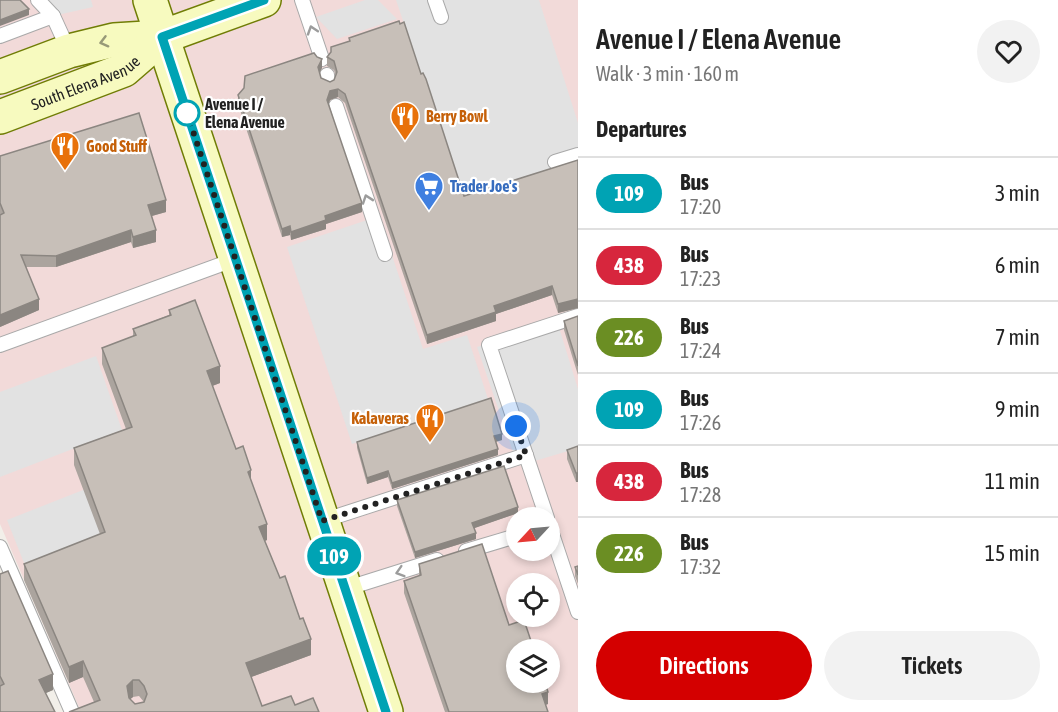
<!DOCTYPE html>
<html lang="en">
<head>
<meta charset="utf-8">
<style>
	:root { --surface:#fff; --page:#f2f2f2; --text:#222; --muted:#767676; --line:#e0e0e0; --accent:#d40000 }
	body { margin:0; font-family:"Asap Condensed",sans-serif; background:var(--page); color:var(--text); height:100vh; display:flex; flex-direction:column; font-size:22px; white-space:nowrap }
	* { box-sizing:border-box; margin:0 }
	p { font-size:20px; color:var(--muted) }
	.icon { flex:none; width:33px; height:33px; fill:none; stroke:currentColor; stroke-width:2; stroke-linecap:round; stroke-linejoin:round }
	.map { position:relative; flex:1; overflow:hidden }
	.details { display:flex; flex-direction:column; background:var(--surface); width:480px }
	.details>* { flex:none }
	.badge { padding:0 12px; border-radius:20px; font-size:21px; line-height:39px }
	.needle { width:39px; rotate:244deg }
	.controls { position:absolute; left:506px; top:507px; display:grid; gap:12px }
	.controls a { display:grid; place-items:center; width:54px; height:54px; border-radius:50%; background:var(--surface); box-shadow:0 3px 9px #0003; font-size:30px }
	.you { position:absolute; width:30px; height:30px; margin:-15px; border:4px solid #fff; border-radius:50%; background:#1a73e8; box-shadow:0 0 0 9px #1a73e833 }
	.map>.badge { position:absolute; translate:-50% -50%; box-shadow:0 0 0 3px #fff }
	h2 { padding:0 18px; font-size:22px; line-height:54px }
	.round { display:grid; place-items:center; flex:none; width:63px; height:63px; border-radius:32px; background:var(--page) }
	.headline { display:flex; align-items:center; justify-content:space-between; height:102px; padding:0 18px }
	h1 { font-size:28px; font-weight:600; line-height:45px }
	.primary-button { display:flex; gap:12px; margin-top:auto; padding:12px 18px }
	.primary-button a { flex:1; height:69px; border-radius:36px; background:var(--accent); color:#fff; font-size:24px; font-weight:600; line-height:69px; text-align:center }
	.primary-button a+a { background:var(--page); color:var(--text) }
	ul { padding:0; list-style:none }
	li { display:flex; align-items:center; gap:18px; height:72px; padding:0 18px; border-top:2px solid var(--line) }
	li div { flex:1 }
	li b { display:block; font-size:22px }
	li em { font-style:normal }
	li .badge { min-width:66px; font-weight:700; text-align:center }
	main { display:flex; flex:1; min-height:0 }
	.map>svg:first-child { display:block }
	.commercial { fill:#f2dad9; fill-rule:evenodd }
	.parking { fill:#e2e2e2 }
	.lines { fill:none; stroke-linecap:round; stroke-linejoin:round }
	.lane-casing { stroke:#a9a9a9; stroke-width:16 }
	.secondary-casing { stroke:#707d05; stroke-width:36 }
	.lane { stroke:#fff; stroke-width:14 }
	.secondary { stroke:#f7fabf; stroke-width:33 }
	.wall { fill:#aba49e; fill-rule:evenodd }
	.shaded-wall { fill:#8b8681 }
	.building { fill:#c7bfb8; stroke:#8b8681; stroke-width:1.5; fill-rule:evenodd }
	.oneway { stroke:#9c9c9c }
	.oneway2 { stroke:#979978 }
	.line-casing { stroke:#fff; stroke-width:14 }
	.line { stroke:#00a3b4; stroke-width:9 }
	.walk { stroke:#222; stroke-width:6; stroke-dasharray:0 10.8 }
	.stop-dot { fill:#fff; stroke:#00a3b4; stroke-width:3 }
	.labels { text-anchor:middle; stroke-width:4.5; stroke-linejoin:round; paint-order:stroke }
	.street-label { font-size:16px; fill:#222; stroke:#fff }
	.stop-label { font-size:16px; font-weight:bold; fill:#222; stroke:#fff; text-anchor:start }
	.food-label { font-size:16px; font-weight:bold; fill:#c56008; stroke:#fff; text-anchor:start }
	.shop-label { font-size:16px; font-weight:bold; fill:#366cbe; stroke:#fff; text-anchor:start }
</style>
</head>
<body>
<main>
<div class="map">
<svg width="578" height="712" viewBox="0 0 578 712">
	<rect width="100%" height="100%" fill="#f2efe9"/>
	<path class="commercial" d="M 0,0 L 578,0 L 578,712 L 81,712 L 0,524 ZM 516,518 L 549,518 L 549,550 L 516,550 ZM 516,584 L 549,584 L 549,616 L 516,616 ZM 516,650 L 549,650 L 549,682 L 516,682 Z"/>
	<g class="parking">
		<polygon points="38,0 91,0 93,7 53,16"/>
		<polygon points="365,0 378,0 397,19 337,39 316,17"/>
		<polygon points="396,0 539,0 578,123 578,169 465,203"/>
		<polygon points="379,216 423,349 467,335 488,399 352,444 287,247"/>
		<polygon points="557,321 578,389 578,448 518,466 477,347"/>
		<polygon points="96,356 122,430 0,477 0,392"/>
		<polygon points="111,479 132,533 28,573 7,520"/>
	</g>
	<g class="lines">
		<g class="lane-casing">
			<g id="lane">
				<polyline points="38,0 53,16 69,51"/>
				<polyline points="302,0 322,59"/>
				<polyline points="435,0 441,17"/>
				<polyline points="0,36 53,16"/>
				<polyline points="327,75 328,82"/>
				<polyline points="336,106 385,254"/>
				<polyline points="555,162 578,155"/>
				<polyline points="0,345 236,259"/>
				<polyline points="547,518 489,345 578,316"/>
				<polyline points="322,521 526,455"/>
				<polyline points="549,525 578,612"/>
				<polyline points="0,547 72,712"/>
				<polyline points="466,551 516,536"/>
				<polyline points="345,589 437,560"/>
			</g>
		</g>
		<g class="secondary-casing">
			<g id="secondary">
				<polyline points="150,0 386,712"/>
				<polyline points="0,77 69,51 114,40 162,37 264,0"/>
				<path id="s1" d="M 0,117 L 124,70 L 162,37"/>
			</g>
		</g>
		<use href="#lane" class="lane"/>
		<use href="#secondary" class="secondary"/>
	</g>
	<g class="wall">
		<polygon points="349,38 421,74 464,196 578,160 578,308 558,313 552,295 496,314 496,321 427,344 345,103 338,97 330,100 329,104 362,212 326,224 326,229 291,240 290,235 282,237 238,104 238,95 322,68 319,73 321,78 330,82 334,80 336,76 334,70 327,66 327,57 349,41"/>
		<polygon points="0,156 166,212 152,216 156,242 133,248 131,242 56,267 26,267 39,310 0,327"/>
		<path d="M 195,300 L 220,366 L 220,383 L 212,386 L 236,449 L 243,446 L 251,470 L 251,481 L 267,524 L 267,540 L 265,541 L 280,578 L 285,576 L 300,619 L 303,618 L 311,639 L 311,655 L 251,677 L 262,706 L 291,696 L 295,705 L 313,698 L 319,712 L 69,712 L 94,702 L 83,677 L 69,683 L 24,580 L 24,564 L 100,534 L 74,465 L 74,448 L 126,429 L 102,364 L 102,348 L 133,336 L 133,329 L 169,315 L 169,310 ZM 139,696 L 144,702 L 135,704 L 130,699 L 133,697 Z"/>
		<polygon points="578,316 578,375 564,330 564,321"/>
		<polygon points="502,440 496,442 498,455 392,489 388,477 367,484 357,448 357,442"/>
		<polygon points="578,446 578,482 576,482 567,459 567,450"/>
		<polygon points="397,500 518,513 474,528 476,539 415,558 397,506"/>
		<polygon points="419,564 509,625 548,704 545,705 548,712 445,712 404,593 404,581 419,576"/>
		<polygon points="578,566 578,584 575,576 575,567"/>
		<polygon points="0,574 53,690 0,712"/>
	</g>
	<g class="shaded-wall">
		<polygon points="29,9 29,15 0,26 0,20"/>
		<polygon points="322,59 322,68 318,76 318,67"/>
		<polygon points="338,89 338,97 330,100 327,109 327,100 330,91"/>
		<polygon points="166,200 166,212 148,217 148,205"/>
		<polygon points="362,203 362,212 326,224 326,229 291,240 291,232 325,216"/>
		<polygon points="290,226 290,235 282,237 282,229"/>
		<polygon points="131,230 131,242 56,267 56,256"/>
		<polygon points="156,230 156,242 133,248 133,237"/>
		<polygon points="552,286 552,295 496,314 496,321 427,344 427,335 494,306"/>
		<polygon points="39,299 39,310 0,327 0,315"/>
		<polygon points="578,299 578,308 558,313 558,304"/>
		<polygon points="220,366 220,383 207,388 207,371"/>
		<polygon points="502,434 502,440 494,442 494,436"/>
		<polygon points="498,449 498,455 392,489 392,483"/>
		<polygon points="251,470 251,487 248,472"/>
		<polygon points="388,471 388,477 367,484 367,478"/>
		<rect x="576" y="473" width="2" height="9"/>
		<polygon points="518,507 518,513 472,529 472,523"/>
		<polygon points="267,524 267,540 259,543 259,527"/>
		<polygon points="476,533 476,539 415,558 415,552"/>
		<polygon points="311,639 311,655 246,679 246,663"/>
		<polygon points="83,661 83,677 69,683 69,667"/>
		<polygon points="53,674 53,690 39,696 39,680"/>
		<polygon points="133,680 133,697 127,702 127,686"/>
		<polygon points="548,692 548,704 542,706 542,694"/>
	</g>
	<g class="building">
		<polygon points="0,0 20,0 29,9 0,20"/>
		<polygon points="399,21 400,24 404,22 421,74 423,73 426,79 464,196 578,160 578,299 558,304 552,286 494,306 496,312 427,335 345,94 338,89 330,91 327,100 362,203 325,216 326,220 291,232 290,226 282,229 238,95 244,88 245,76 314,53 317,57 322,59 318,67 321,78 330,82 334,80 337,72 334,61 327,57 331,52 331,47 350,41 349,38"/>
		<polygon points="139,113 166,200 148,205 156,230 133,237 131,230 56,256 21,255 39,299 0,315 0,215 4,213 0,203 0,156"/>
		<path d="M 195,300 L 220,366 L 207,371 L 236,449 L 243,446 L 251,470 L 248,472 L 267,524 L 259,527 L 280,578 L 285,576 L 300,619 L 303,618 L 311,639 L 246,663 L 262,706 L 291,696 L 295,705 L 313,698 L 319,712 L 69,712 L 100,700 L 83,661 L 69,667 L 24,564 L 105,532 L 74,448 L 132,427 L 102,348 L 136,335 L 133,329 L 171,315 L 169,310 ZM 133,680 L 139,680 L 144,686 L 147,694 L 144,702 L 135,704 L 129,698 L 127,686 Z"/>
		<polygon points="578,316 578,366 564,321"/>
		<polygon points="491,398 502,434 494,436 498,449 392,483 388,471 367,478 357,442"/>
		<polygon points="578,446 578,473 576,473 567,450"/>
		<polygon points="504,466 518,507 472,523 476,533 415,552 397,500"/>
		<polygon points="482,544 509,625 524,620 534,650 516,650 516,682 545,682 548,692 542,694 548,712 449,712 404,581 421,575 419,564"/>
		<polygon points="578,566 578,575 575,567"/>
		<polygon points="8,571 53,674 39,680 55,712 0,712 0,686 4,684 0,676 0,574"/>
	</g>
	<defs><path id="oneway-chevron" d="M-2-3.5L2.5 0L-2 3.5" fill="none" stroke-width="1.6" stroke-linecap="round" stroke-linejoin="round" transform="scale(1.5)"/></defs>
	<g class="oneway">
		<use href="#oneway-chevron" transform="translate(312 30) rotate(-108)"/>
		<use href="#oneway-chevron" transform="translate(367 199) rotate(-109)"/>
		<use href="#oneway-chevron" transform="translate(400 572) rotate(163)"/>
	</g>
	<use class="oneway2" href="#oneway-chevron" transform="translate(104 42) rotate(165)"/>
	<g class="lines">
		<g class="line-casing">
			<polyline id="line" points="264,0 162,37 386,712"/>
		</g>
		<use href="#line" class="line"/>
		<polyline class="walk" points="187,113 322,521 526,455 516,426"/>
	</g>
	<defs>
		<g id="restaurant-pin" transform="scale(1.5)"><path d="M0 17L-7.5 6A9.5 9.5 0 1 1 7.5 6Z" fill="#e8710a" stroke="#fff"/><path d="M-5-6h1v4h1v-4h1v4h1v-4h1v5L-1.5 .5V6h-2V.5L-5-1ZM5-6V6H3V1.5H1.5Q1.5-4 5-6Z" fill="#fff"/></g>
		<g id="supermarket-pin" transform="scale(1.5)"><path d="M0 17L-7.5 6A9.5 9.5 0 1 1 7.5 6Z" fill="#3f7fe0" stroke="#fff"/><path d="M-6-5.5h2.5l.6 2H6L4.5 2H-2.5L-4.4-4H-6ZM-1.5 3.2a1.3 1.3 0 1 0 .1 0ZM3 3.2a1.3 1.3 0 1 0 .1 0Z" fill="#fff"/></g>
	</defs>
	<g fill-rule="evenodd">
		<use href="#restaurant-pin" x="405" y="116"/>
		<use href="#restaurant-pin" x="65" y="146"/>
		<use href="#supermarket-pin" x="429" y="186"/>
		<use href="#restaurant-pin" x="430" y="418"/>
	</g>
	<circle class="stop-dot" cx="187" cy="113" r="12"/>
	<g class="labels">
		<g class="street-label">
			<text dy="6" stroke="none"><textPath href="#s1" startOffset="92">South Elena Avenue</textPath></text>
		</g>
		<g class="stop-label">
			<text x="205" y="110">Avenue I /<tspan x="205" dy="18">Elena Avenue</tspan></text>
		</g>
		<g class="food-label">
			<text x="426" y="122">Berry Bowl</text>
			<text x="86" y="152">Good Stuff</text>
			<text x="409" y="424" text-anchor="end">Kalaveras</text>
		</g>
		<g class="shop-label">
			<text x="450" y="192">Trader Joe's</text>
		</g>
	</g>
</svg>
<div class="controls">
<a><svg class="needle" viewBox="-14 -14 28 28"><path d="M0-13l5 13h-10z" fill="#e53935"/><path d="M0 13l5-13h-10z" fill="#767676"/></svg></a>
<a><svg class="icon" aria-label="locate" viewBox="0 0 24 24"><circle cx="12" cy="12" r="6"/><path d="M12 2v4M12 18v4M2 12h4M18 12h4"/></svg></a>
<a><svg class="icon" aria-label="layers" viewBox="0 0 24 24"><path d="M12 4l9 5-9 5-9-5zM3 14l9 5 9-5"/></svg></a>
</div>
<div class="you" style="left:516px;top:426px"></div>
<b class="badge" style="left:334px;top:556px;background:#00a3b4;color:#fff">109</b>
</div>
<section class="details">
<div class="headline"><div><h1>Avenue I / Elena Avenue</h1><p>Walk · 3 min · 160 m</p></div><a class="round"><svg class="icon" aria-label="heart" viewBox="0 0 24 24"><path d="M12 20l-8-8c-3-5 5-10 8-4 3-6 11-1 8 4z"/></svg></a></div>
<h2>Departures</h2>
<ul>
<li><span class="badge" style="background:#00a3b4;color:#fff">109</span><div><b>Bus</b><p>17:20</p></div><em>3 min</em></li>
<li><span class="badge" style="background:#d7263d;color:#fff">438</span><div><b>Bus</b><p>17:23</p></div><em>6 min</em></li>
<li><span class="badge" style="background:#6b8e23;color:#fff">226</span><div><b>Bus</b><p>17:24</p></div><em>7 min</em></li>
<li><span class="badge" style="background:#00a3b4;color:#fff">109</span><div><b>Bus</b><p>17:26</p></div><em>9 min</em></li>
<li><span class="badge" style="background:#d7263d;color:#fff">438</span><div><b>Bus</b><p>17:28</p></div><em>11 min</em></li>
<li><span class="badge" style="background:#6b8e23;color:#fff">226</span><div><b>Bus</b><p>17:32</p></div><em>15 min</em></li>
</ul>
<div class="primary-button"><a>Directions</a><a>Tickets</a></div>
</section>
</main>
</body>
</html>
